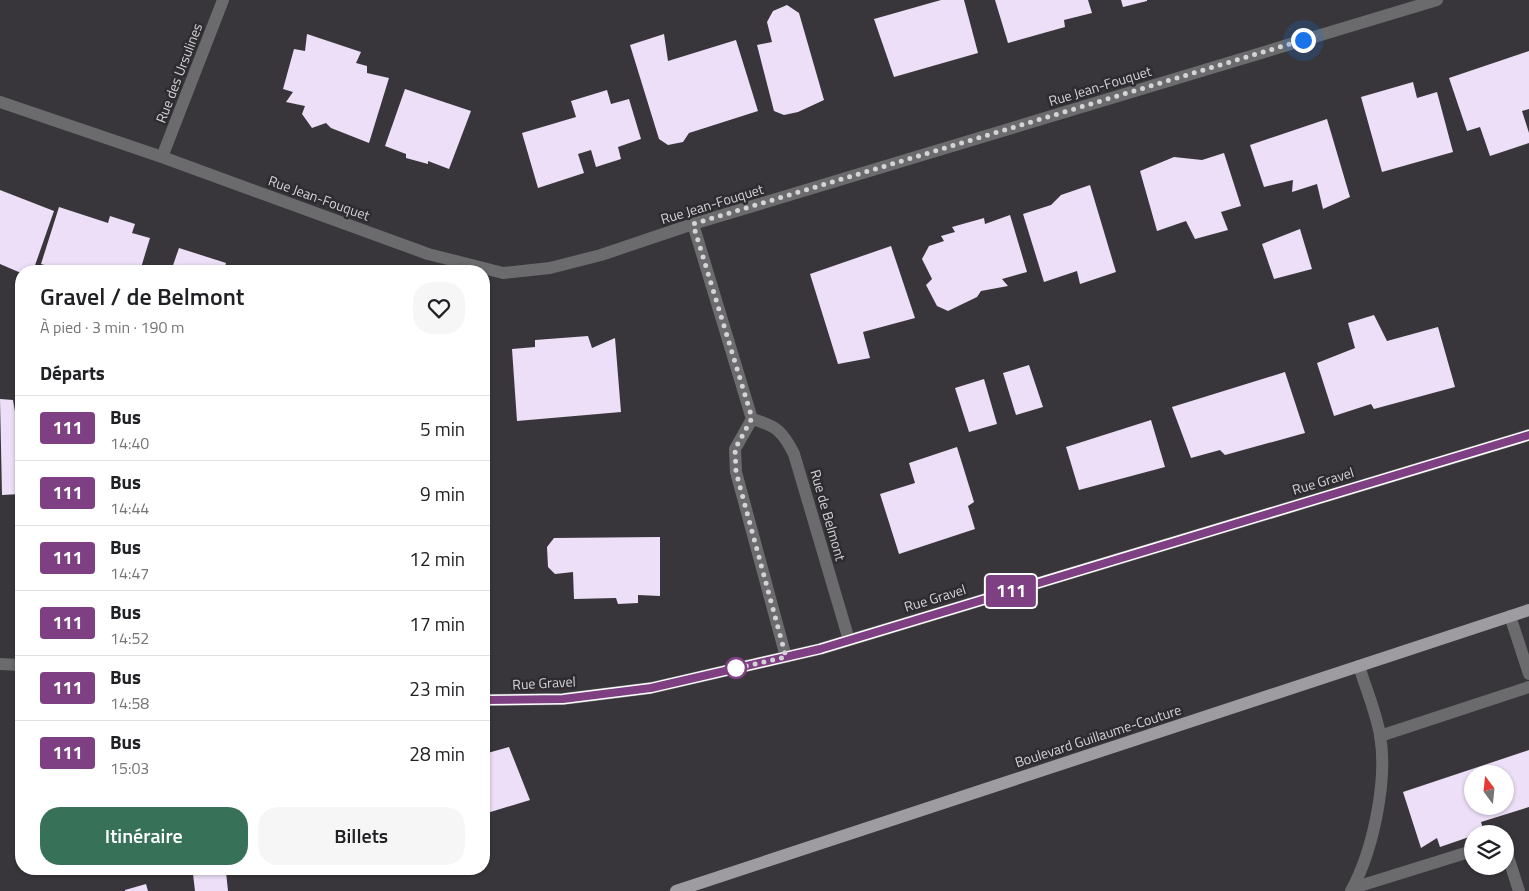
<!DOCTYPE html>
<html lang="fr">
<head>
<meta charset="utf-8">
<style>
	:root { --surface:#fff; --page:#f6f6f6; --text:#202124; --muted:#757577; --line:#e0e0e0; --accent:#367158 }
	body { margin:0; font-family:"Titillium Web",sans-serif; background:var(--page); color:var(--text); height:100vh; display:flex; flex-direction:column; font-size:19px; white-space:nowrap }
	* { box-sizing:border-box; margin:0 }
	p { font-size:16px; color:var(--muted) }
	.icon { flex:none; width:28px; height:28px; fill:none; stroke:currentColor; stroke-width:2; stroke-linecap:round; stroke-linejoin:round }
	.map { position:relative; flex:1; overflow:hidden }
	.side { position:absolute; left:15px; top:265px; width:475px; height:610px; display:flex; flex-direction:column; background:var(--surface); border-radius:20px; box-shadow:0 1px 4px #0004 }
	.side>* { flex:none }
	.badge { padding:0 10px; border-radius:4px; font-size:18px; line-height:32px }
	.needle { width:32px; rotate:345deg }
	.buttons { position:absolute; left:1464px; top:765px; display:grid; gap:10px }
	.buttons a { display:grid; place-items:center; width:50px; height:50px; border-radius:50%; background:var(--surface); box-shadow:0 1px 4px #0004; font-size:25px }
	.you { position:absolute; width:25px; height:25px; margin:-12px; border:4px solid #fff; border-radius:50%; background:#1a73e8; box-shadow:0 0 0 8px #1a73e833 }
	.map>.badge { position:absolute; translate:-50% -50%; box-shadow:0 0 0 2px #fff }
	h2 { padding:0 25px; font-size:19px; line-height:45px }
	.round { display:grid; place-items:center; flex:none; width:52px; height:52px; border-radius:20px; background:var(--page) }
	.head { display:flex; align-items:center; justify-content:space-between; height:85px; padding:0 25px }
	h1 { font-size:24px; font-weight:600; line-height:38px }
	.primary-button { display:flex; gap:10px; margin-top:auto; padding:10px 25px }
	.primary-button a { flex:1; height:58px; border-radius:20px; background:var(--accent); color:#fff; font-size:20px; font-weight:600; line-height:58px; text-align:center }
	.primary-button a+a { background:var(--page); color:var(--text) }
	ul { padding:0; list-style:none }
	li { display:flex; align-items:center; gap:15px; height:65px; padding:0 25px; border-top:1px solid var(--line) }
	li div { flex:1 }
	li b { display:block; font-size:19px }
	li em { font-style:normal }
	li .badge { min-width:55px; font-weight:700; text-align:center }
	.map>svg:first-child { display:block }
	.building { fill:#ecdff7; fill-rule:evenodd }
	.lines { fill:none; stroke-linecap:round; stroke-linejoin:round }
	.minor { stroke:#6b6a6c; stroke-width:12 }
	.major { stroke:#9e9ca0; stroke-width:12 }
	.line-casing { stroke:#fff; stroke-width:11 }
	.line { stroke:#7e4082; stroke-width:8 }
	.walk { stroke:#d4d3d6; stroke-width:5; stroke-dasharray:0 9 }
	.stop-dot { fill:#fff; stroke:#7e4082; stroke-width:2.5 }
	.labels { text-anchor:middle; stroke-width:5; stroke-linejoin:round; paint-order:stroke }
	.street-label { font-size:14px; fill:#d4d3d6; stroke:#2e2c30 }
</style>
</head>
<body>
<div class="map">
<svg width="1529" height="891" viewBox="0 0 1529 891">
	<rect width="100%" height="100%" fill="#38363a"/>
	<g class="building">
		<polygon points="941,0 964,0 978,53 894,77 874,19"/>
		<polygon points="995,0 1088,0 1092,13 1064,20 1065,27 1008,43"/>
		<polygon points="1121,0 1147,0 1147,1 1123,7"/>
		<polygon points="787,5 799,13 824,100 798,112 784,115 774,111 757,45 772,42 767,22 773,11"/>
		<polygon points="307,34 361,52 356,63 367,66 367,73 389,78 369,143 331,128 326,123 312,128 302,114 305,106 286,102 293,92 283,89 294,49 305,51"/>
		<polygon points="664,34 668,61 736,40 758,111 689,133 683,142 668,145 659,139 630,45"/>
		<polygon points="1529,51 1529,109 1522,111 1529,133 1529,143 1490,156 1480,127 1467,131 1449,78"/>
		<polygon points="1413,82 1417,98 1437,92 1453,152 1382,172 1361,97"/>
		<polygon points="405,89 471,111 449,169 428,161 428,164 406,158 406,154 385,146"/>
		<polygon points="607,90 611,104 629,99 641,139 618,147 621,159 596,167 591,150 578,154 584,173 538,188 522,133 576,117 571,101"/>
		<polygon points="1327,119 1350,197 1323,209 1317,184 1292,192 1293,180 1264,187 1250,145"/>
		<polygon points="1224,153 1241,206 1221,212 1228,230 1195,239 1186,221 1157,231 1140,171 1174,157 1202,160"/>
		<polygon points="1090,185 1116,272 1080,284 1077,271 1044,282 1023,214 1051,205 1061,195"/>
		<polygon points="0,190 54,211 33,271 21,273 0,264"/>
		<polygon points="59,207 108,223 110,216 135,224 132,233 150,238 140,271 65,271 41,264"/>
		<polygon points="1010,215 1027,272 1002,279 1008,286 981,291 977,297 948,311 937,306 926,285 932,279 922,259 929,246 944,241 941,236 955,232 952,227 984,218 985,224"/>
		<polygon points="1300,229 1312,269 1274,279 1262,244"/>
		<polygon points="891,246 915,318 863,332 870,358 838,364 810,274"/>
		<polygon points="179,248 226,263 224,271 171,271"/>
		<polygon points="1374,315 1387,341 1438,327 1455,387 1374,409 1371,404 1334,416 1317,363 1355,348 1348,323"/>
		<polygon points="588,336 592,348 615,338 621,412 517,421 512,349 535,347 535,340"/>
		<polygon points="1029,365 1043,407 1016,415 1003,373"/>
		<polygon points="1285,372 1305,433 1225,455 1220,450 1191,458 1172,407"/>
		<polygon points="984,379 997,424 969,432 955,388"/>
		<polygon points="0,399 13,400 21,447 21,494 2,495"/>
		<polygon points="1151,420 1165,467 1079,490 1066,447"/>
		<polygon points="957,447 974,502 968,506 975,529 899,554 880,494 915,483 909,463"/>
		<polygon points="660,537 660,596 638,595 638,603 618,604 616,598 574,599 573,572 555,574 548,567 547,547 554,538"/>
		<polygon points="509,747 530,800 484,814 484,754"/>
		<path d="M 1529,750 L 1529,807 L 1481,822 L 1484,832 L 1472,834 L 1472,836 L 1440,847 L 1437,838 L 1421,848 L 1403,792 ZM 1472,774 L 1505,774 L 1505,806 L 1472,806 Z"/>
		<polygon points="226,872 228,891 195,891 193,874"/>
		<polygon points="146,884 148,891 125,891 125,890"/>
	</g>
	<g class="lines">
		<g class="minor">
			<polyline points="0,102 162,157 428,254 503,273 550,268 601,255 693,224 1437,0"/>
			<polyline points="162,157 223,0"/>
			<polyline points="693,224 752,419"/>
			<path d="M 752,419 C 777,426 783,432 794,454 L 849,640"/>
			<polyline points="752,419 735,449 736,472 786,657"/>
			<polyline points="1510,616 1529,674"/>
			<polyline points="0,664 21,665"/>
			<polyline points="484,700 563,699 651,688 820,649 1529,435"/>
			<polyline points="1380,736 1529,687"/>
			<polyline points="1505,847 1519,891"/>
			<polyline points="1353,888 1472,851"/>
			<path d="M 1351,891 C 1373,851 1388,780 1380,735 C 1376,712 1366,689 1359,666"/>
		</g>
		<polyline class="major" points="676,891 1529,610"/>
	</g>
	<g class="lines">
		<g class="line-casing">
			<polyline id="line" points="484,700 563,699 651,688 820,649 1529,435"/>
		</g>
		<use href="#line" class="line"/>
		<polyline class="walk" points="736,668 728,670 786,657 736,472 735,449 752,418 693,224 1303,40"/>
	</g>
	<circle class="stop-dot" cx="736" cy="668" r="10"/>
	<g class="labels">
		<g class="street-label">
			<text transform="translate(179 73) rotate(-69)" y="5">Rue des Ursulines</text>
			<text transform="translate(1100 86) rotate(-17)" y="5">Rue Jean-Fouquet</text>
			<text transform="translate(319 198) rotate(20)" y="5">Rue Jean-Fouquet</text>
			<text transform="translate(712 204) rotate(-17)" y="5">Rue Jean-Fouquet</text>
			<text transform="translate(1323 481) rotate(-17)" y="5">Rue Gravel</text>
			<text transform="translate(828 515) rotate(74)" y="5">Rue de Belmont</text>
			<text transform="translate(935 598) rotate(-17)" y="5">Rue Gravel</text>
			<text transform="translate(544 683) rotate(-3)" y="5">Rue Gravel</text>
			<text transform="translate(1098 736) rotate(-18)" y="5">Boulevard Guillaume-Couture</text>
		</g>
	</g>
</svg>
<div class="buttons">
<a><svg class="needle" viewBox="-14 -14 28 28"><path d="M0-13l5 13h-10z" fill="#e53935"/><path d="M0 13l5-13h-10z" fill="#757577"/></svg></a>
<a><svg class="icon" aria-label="layers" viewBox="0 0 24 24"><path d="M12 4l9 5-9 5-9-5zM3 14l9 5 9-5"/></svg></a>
</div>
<div class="you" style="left:1303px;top:40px"></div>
<b class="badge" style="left:1011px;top:591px;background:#7e4082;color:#fff">111</b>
<section class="side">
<div class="head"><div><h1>Gravel / de Belmont</h1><p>À pied · 3 min · 190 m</p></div><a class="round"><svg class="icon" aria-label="heart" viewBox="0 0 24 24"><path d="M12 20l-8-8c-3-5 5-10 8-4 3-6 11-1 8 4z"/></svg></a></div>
<h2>Départs</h2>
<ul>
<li><span class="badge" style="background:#7e4082;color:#fff">111</span><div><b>Bus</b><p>14:40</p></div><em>5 min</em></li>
<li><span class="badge" style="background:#7e4082;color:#fff">111</span><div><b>Bus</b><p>14:44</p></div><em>9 min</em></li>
<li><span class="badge" style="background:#7e4082;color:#fff">111</span><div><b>Bus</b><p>14:47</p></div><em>12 min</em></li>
<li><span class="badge" style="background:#7e4082;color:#fff">111</span><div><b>Bus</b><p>14:52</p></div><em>17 min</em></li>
<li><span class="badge" style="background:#7e4082;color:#fff">111</span><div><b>Bus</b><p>14:58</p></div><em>23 min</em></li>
<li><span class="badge" style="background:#7e4082;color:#fff">111</span><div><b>Bus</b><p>15:03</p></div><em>28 min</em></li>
</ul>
<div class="primary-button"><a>Itinéraire</a><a>Billets</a></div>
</section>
</div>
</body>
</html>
